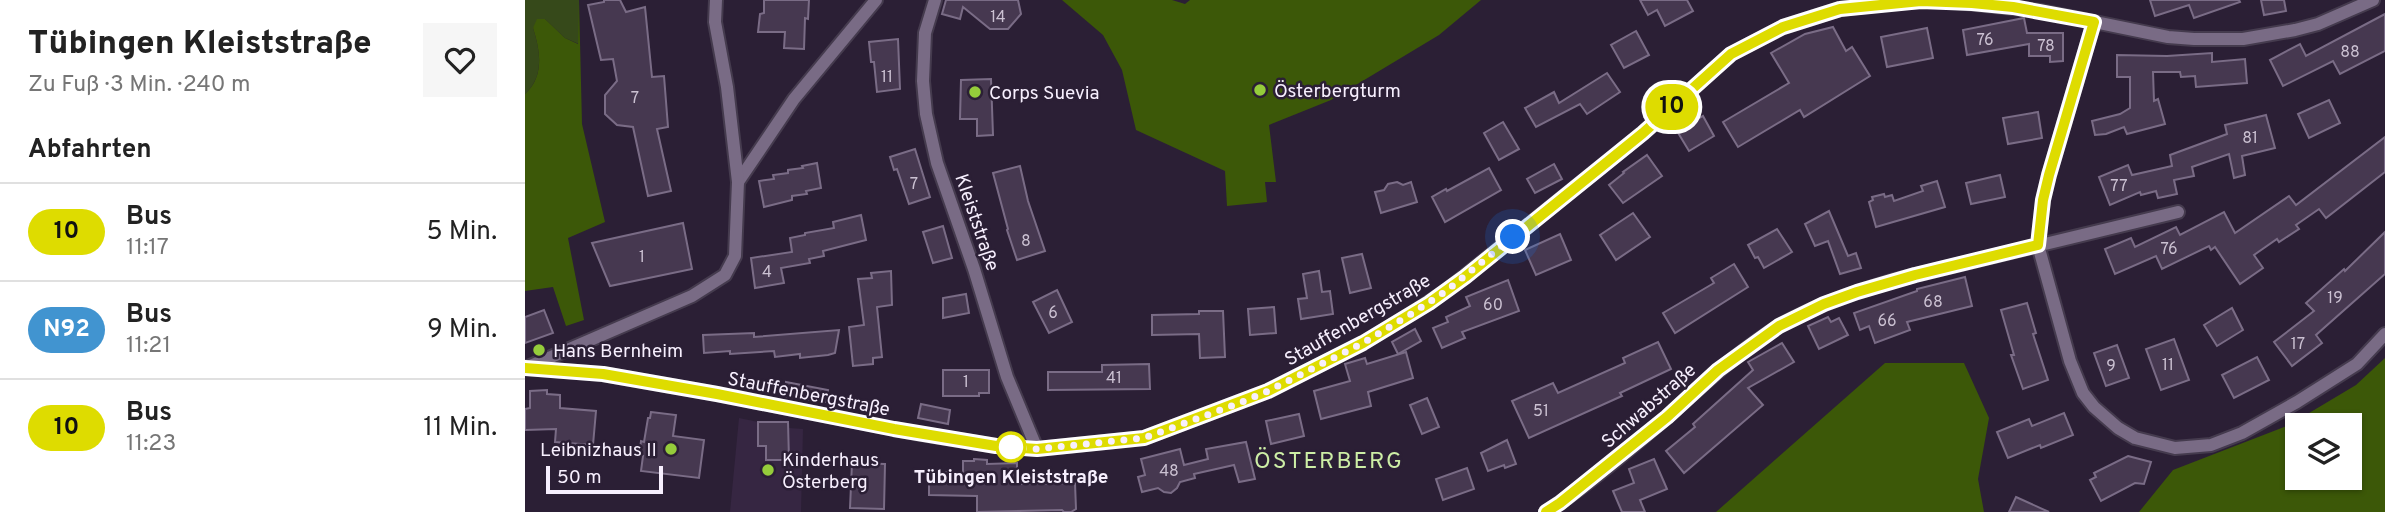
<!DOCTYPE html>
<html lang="de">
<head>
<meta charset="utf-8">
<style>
	:root { --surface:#fff; --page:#f6f6f6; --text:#222; --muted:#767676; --line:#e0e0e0 }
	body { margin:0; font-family:Overpass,sans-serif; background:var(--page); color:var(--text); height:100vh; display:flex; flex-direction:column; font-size:26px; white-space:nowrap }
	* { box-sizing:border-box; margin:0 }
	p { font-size:23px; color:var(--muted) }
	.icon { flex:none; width:38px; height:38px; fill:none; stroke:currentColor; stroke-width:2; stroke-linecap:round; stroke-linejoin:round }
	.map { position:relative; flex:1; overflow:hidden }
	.side { display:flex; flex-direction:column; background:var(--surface); width:525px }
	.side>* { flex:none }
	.badge { padding:0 14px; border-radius:23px; font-size:24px; line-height:46px }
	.tools { position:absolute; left:1760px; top:413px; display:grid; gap:14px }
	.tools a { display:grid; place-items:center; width:77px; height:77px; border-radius:0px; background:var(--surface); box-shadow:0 2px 5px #0004; font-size:35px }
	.scale { position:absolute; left:21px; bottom:18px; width:117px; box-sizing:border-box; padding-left:7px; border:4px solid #f7effe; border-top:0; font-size:19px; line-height:24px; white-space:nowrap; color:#f7effe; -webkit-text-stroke:5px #2b1f35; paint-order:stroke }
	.you { position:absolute; width:35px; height:35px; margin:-18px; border:5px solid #fff; border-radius:50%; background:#1a73e8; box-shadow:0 0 0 10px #1a73e833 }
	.map>.badge { position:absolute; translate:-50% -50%; box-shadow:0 0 0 4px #fff }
	h2 { padding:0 28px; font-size:26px; line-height:63px }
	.round { display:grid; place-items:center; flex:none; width:74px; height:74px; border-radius:0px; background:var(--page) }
	.headline { display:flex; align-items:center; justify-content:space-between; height:119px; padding:0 28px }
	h1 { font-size:33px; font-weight:800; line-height:52px }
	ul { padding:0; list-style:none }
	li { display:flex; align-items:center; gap:21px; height:98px; padding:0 28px; border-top:2px solid var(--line) }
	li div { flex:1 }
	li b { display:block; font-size:26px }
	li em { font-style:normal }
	li .badge { min-width:77px; font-weight:700; text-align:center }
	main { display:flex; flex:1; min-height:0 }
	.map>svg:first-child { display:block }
	.built { fill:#362642 }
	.green { fill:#36491a }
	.forest { fill:#3c5808; fill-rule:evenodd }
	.building { fill:#463850; stroke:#7a6c86; stroke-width:2 }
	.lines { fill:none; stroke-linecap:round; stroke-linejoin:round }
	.street-casing { stroke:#453b4e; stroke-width:16 }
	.street { stroke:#796b85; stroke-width:12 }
	.line-casing { stroke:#fff; stroke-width:16 }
	.line { stroke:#dedc00; stroke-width:10 }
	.walk { stroke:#f7effe; stroke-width:7; stroke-dasharray:0 12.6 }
	.poi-dot { fill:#95cc3b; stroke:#2b1f35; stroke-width:2.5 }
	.stop-dot { fill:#fff; stroke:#dedc00; stroke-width:3.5 }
	.labels { text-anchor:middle; stroke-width:5; stroke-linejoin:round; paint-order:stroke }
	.number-label { font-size:16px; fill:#cbc1d2 }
	.poi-label { font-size:19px; fill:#f7effe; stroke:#2b1f35; text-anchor:start }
	.street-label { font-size:19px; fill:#f7effe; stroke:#2b1f35 }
	.stop-label { font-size:19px; font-weight:bold; fill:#f7effe; stroke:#2b1f35 }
	.quarter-label { font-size:23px; letter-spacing:2px; fill:#cdeea6; stroke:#2b1f35 }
</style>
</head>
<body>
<main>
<section class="side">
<div class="headline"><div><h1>Tübingen Kleiststraße</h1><p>Zu Fuß · 3 Min. · 240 m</p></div><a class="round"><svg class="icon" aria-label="heart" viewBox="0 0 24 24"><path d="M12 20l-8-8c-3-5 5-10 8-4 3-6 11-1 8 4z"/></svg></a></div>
<h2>Abfahrten</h2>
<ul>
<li><span class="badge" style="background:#dedc00;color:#111">10</span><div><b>Bus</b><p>11:17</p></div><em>5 Min.</em></li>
<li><span class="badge" style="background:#4194d0;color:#fff">N92</span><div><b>Bus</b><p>11:21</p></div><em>9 Min.</em></li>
<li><span class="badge" style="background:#dedc00;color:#111">10</span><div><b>Bus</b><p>11:23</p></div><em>11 Min.</em></li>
</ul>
</section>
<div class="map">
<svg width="1860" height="512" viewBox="0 0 1860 512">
	<rect width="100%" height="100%" fill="#2b1f35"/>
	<polygon class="built" points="214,418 233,422 264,422 264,428 278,429 276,512 205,512"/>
	<path class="green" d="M 0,0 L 54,0 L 54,44 L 40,38 L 20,19 L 8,28 C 15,50 20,76 0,94 Z"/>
	<g class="forest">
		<path d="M 54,0 L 57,124 L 80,222 L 43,238 L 59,320 L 41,326 L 28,287 L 0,291 L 0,94 C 20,76 15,50 8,28 L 12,19 L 20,19 L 40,38 L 53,44 Z"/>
		<polygon points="537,0 647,0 660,4 665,0 956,0 914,35 806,100 744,125 751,182 740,182 742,202 702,206 700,171 611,130 597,70 578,35"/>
		<path d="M 1860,358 L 1860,512 L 1614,512 L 1648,470 L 1764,425 L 1831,385 ZM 1773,425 L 1825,425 L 1825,478 L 1773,478 Z"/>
		<polygon points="1360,363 1439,363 1464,418 1453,479 1459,512 1191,512"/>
	</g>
	<g class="building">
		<polygon points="79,0 95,0 101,12 120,7 127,77 139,76 143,127 132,129 146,191 123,196 108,127 92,125 80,114 80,95 92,81 88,59 76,60 63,5 79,2"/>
		<polygon points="239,0 284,0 283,19 280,18 279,49 259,48 260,32 233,32 235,14 239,13"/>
		<polygon points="421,0 493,0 496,14 483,29 465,29 438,7 435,19 417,14"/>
		<polygon points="1115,0 1162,0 1168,11 1140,26 1132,10 1123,15"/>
		<polygon points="1625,0 1714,0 1715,2 1669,18 1664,5 1630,16"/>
		<polygon points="1736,0 1759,0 1761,11 1739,15"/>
		<polygon points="1860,14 1860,51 1815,74 1808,61 1758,86 1745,60 1775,44 1781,56"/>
		<polygon points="1499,18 1502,33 1538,33 1538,61 1525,62 1525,56 1504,56 1504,44 1442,55 1438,30"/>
		<polygon points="1308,27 1321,51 1327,47 1345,76 1279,117 1275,110 1213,147 1198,122 1264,83 1246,53 1280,34"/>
		<polygon points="1402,28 1408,58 1362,67 1356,37"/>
		<polygon points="1111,31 1124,55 1099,68 1086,45"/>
		<polygon points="373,39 375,89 352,92 349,62 346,62 344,42"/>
		<polygon points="1687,53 1687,62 1720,59 1722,83 1671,87 1670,76 1656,77 1655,72 1628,72 1629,101 1633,99 1640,124 1602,134 1599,127 1581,134 1570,135 1567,121 1595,114 1605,108 1605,77 1592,77 1592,55 1642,56"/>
		<polygon points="1082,73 1095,92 1062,114 1055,104 1011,127 1000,108 1029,92 1034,103"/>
		<polygon points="466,79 468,135 452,136 452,119 435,119 436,80"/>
		<polygon points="1804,100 1815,123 1784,138 1773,114"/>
		<polygon points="1513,112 1517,138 1483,144 1478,118"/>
		<polygon points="1741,115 1750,148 1717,156 1720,175 1709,178 1704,154 1667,167 1669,176 1649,180 1652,194 1633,198 1631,191 1616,195 1615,192 1585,205 1574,177 1603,165 1607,175 1647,166 1645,155 1702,134 1700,125"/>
		<polygon points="1178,116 1189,136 1164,151 1152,131"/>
		<polygon points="978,122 994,149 974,160 959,133"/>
		<polygon points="1860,137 1860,172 1801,218 1794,209 1771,225 1774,229 1754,242 1752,239 1729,255 1738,268 1715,284 1690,247 1686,250 1684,246 1637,269 1631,256 1590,274 1580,249 1606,238 1610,247 1651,227 1655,235 1699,212 1710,233 1764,196 1771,205"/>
		<polygon points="390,149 405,197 384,204 372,169 369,170 365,157"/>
		<polygon points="1122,155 1137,176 1098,203 1084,185 1099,173 1098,172"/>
		<polygon points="292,163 296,188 281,191 282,194 267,196 267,200 239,207 234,181 249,179 248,175 263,173 263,170 278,168 277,166"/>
		<polygon points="1029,164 1037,179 1010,193 1002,179"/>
		<polygon points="495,166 503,201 520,251 492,260 482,230 483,229 468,173"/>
		<polygon points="964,168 976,190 920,222 907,197 921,189 922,191"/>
		<polygon points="1475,175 1480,197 1446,204 1441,183"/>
		<polygon points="1412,181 1420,207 1351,227 1344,202 1348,200 1347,197 1359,194 1360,197 1367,195 1369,201 1398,191 1396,186"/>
		<polygon points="872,182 878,185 886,182 892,202 856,213 850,192 859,190 863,184"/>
		<polygon points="1304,211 1323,256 1331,253 1336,268 1315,274 1303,241 1290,246 1280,224"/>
		<polygon points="1108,213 1125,237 1091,260 1075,235"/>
		<polygon points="336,215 341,240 298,251 299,256 284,259 285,263 256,268 259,283 230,288 226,258 267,252 265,238 280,235 280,233 309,228 308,222"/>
		<polygon points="158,223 167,269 85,286 67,243"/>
		<polygon points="418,226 427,258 408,263 398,232"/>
		<polygon points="1252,229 1267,252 1239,268 1233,257 1230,258 1223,245"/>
		<polygon points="1860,232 1860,274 1791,335 1797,343 1767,366 1749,342 1789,311 1781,303 1819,269 1820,271"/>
		<polygon points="1035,234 1046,260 1011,275 1000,250"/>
		<polygon points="837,254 846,288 825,293 817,258"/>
		<polygon points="1209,264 1223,287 1150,333 1138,313 1189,283 1186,278"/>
		<polygon points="366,271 367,305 352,307 357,357 348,358 348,364 328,366 324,327 339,325 333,279 347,278 346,273"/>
		<polygon points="794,271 797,292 805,291 808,314 776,319 773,299 782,298 778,274"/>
		<polygon points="1440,277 1447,306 1382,322 1385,330 1350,343 1344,326 1335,330 1329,313 1392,291 1392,289"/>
		<polygon points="983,280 994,311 937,332 940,338 917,348 908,328 923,322 921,317 945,306 941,297"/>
		<polygon points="532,290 547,322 524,333 508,302"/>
		<polygon points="441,294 444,313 418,318 418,298"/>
		<polygon points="1502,303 1511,333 1508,334 1523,380 1498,389 1486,355 1489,355 1476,310"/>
		<polygon points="749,307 751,333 725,335 723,309"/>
		<polygon points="1707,308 1718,330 1692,346 1679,325"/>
		<polygon points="19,310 28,333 0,343 0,317"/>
		<polygon points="674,311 698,311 700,357 675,358 674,334 627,335 627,315 674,314"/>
		<polygon points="1303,317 1306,322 1314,318 1323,335 1294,349 1283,326"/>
		<polygon points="890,329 896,341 873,354 867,342"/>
		<polygon points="314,330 310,353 303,355 275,358 275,354 250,357 249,351 205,354 205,351 179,353 178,335 229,333 229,337"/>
		<polygon points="1649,339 1664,380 1636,390 1621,349"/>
		<polygon points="1133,342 1146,369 1095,393 1097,396 1004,438 987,401 1028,383 1033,393 1100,363 1098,358"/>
		<polygon points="1257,343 1269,362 1223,388 1238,405 1159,473 1141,451 1170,427 1168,424 1228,370 1223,362"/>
		<polygon points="1592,345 1604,378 1581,386 1569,353"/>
		<polygon points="881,352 888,378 843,392 846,406 796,419 789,391 825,381 820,364 840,358 842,364"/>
		<polygon points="1732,357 1744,380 1709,398 1697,375"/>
		<polygon points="624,364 625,389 523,390 523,372 577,372 577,365"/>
		<polygon points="418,370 464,370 464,393 454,393 454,396 418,396"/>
		<polygon points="261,382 303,390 301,402 259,396"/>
		<polygon points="22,390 22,394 35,395 35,408 71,411 68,445 30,442 31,429 0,430 0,409 5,408 5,391"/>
		<polygon points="902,398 914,427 897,434 885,405"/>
		<polygon points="396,404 425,410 423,424 393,418"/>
		<polygon points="126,412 151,415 148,436 179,440 174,478 116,471 118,456 114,456 116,441 119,442 123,418 125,418"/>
		<polygon points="1539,413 1548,435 1516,448 1515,445 1483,458 1472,432 1504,419 1507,426"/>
		<polygon points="774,414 779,436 746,444 741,421"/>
		<polygon points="233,422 263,422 264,460 241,460 241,446 233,446"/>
		<polygon points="982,440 991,464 980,468 979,465 963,471 956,453"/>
		<polygon points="721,442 730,479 714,482 709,465 669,474 670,478 655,482 652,488 646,493 639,492 633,488 617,492 613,477 620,475 616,459 655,449 659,465 683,459 681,449"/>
		<polygon points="1603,456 1626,462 1619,484 1610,483 1576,501 1565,480 1571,477 1569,473"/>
		<polygon points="449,459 462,460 462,464 492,463 492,484 550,483 551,509 546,512 539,512 537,510 452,512 452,496 404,495 404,472 438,472 438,461 449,461"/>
		<polygon points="1129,459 1142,489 1115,500 1120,512 1097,512 1088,491 1109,483 1104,469"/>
		<polygon points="327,463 360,464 359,509 325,508"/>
		<polygon points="942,468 949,489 918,500 911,479"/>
		<polygon points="1491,497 1524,512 1484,512"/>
	</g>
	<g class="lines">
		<g class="street-casing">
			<g id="street">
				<polyline points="410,0 400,33 398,81 401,114 412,163 449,269 482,377 512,449"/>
				<polyline points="1569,22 1524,175 1518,200 1513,245 1545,361 1558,393 1569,407 1593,428 1610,438 1650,448 1686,445 1717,433 1772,402 1832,364 1860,334"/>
				<polyline points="213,182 269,99 351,0"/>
				<polyline points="3,367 167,296 200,275 210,256 213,182 202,87 190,22 191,0"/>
				<polyline points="0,368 78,374 192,394 390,433 471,446 512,449 619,438 743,391 838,343 886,314 921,291 1118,133 1206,54 1258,27 1315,9 1376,2 1422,1 1516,11 1643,37 1669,39 1718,39 1770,30 1793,24 1848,0"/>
				<path d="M 1021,512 C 1063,485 1105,449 1143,416 C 1179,384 1214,350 1256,325 C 1291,305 1331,292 1370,280 L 1653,212"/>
			</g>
		</g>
		<use href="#street" class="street"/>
	</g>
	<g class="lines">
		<g class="line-casing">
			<polyline id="line" points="0,368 78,374 192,394 369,429 471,446 512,449 619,438 743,391 838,343 904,303 940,277 1118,133 1206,54 1258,27 1315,9 1396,1 1447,3 1488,7 1569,22 1524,175 1518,200 1513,245 1390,275 1332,292 1299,304 1254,326 1193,370 1142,417 1035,503 1021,512"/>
		</g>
		<use href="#line" class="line"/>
		<polyline class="walk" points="486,447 512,449 619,438 712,404 743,391 838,343 886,314 921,291 988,237"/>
	</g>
	<g class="poi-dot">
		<circle cx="735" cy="90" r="7"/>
		<circle cx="450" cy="92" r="7"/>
		<circle cx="14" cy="350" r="7"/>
		<circle cx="146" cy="449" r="7"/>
		<circle cx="243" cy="470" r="7"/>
	</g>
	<circle class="stop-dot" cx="486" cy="447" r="14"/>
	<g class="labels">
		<g class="number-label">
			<text x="473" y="22">14</text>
			<text x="1460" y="45">76</text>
			<text x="1521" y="51">78</text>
			<text x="1825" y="57">88</text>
			<text x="362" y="82">11</text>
			<text x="110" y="103">7</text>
			<text x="1725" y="143">81</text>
			<text x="389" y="189">7</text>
			<text x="1594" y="191">77</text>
			<text x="501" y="246">8</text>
			<text x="1644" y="254">76</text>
			<text x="117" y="262">1</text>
			<text x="242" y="277">4</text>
			<text x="1810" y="303">19</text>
			<text x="1408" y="307">68</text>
			<text x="968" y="310">60</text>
			<text x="528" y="318">6</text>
			<text x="1362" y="326">66</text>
			<text x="1773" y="349">17</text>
			<text x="1643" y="370">11</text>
			<text x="1586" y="371">9</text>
			<text x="589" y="383">41</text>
			<text x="441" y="387">1</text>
			<text x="1016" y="416">51</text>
			<text x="644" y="476">48</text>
		</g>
		<g class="poi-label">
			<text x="749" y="97">Österbergturm</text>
			<text x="464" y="99">Corps Suevia</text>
			<text x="28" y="357">Hans Bernheim</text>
			<text x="132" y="456" text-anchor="end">Leibnizhaus II</text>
			<text x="257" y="466">Kinderhaus<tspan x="257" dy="22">Österberg</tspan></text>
		</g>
		<g class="street-label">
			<text transform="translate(453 222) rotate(71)" y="7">Kleiststraße</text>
			<text transform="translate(832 319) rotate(-30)" y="7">Stauffenbergstraße</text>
			<text transform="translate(284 393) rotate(11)" y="7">Stauffenbergstraße</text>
			<text transform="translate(1123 405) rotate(-41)" y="7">Schwabstraße</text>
		</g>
		<g class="stop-label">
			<text x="486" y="483">Tübingen Kleiststraße</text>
		</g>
		<g class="quarter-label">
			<text x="804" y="468">ÖSTERBERG</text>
		</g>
	</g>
</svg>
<div class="tools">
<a><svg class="icon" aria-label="layers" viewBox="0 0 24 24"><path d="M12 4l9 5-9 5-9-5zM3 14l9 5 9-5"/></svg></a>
</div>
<div class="scale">50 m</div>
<div class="you" style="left:988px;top:237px"></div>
<b class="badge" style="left:1147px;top:107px;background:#dedc00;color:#111">10</b>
</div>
</main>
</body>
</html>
